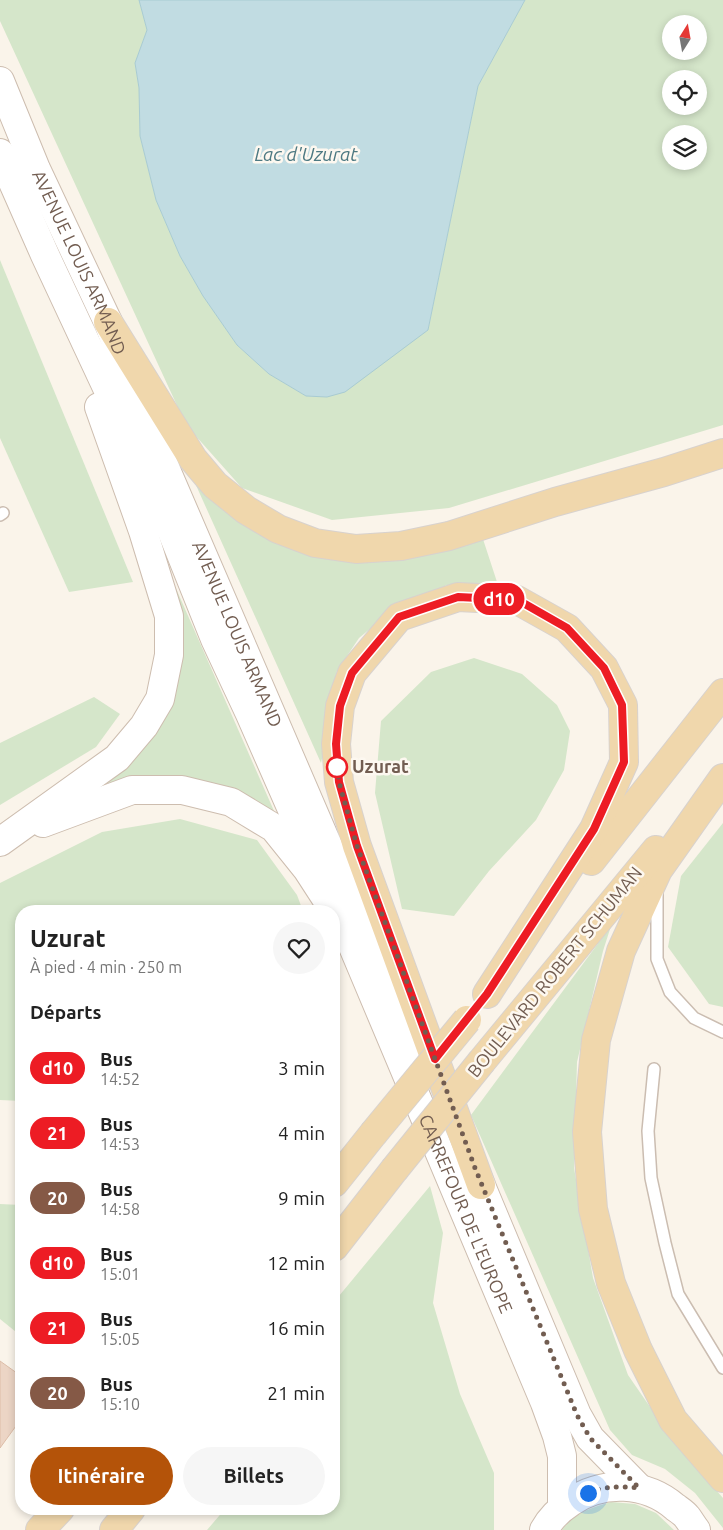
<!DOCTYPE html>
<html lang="fr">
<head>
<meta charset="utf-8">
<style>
	:root { --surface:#fff; --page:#f6f6f6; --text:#222; --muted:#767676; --accent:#b45309 }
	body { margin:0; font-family:Ubuntu,sans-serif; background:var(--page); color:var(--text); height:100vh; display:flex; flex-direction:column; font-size:19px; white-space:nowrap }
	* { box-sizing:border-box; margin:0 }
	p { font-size:16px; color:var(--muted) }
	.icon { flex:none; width:28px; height:28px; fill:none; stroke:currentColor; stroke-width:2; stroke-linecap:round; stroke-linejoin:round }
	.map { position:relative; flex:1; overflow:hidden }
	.details { position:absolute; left:15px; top:905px; width:325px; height:610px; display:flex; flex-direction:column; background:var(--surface); border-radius:20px; box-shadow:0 2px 8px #0003 }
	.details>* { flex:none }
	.badge { padding:0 10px; border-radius:16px; font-size:18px; line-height:32px }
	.needle { width:32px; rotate:11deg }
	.tools { position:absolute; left:662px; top:15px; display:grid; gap:10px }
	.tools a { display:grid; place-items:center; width:45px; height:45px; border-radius:50%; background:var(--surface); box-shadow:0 2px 8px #0003; font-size:25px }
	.you { position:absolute; width:25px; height:25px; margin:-12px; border:4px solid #fff; border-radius:50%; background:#1a73e8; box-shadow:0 0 0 8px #1a73e833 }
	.map>.badge { position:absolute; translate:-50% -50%; box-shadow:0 0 0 2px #fff }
	h2 { padding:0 15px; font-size:19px; line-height:45px }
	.round { display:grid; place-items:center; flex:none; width:52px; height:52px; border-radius:26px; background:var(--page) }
	.summary { display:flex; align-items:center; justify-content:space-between; height:85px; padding:0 15px }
	h1 { font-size:24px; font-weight:600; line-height:38px }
	.button { display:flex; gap:10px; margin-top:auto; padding:10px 15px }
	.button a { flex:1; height:58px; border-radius:30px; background:var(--accent); color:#fff; font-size:20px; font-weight:600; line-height:58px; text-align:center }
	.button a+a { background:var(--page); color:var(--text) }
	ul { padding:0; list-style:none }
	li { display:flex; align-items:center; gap:15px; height:65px; padding:0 15px }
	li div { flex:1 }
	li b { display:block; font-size:19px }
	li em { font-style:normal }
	li .badge { min-width:55px; font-weight:700; text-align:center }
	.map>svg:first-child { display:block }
	.green { fill:#d5e6ca; fill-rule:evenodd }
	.water { fill:#c1dce2; stroke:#a8cbd2 }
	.building { fill:#ecd5c5; stroke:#ddbda8 }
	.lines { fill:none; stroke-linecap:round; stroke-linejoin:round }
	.lane-casing { stroke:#cbbdb1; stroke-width:14 }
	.secondary-casing { stroke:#cdbdaf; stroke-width:30 }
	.primary-casing { stroke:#d8d2ce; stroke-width:30 }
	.lane { stroke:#fff; stroke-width:11 }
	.secondary { stroke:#fff; stroke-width:28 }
	.primary { stroke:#f0d7ac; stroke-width:28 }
	.primary-bridge-casing { stroke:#d8d2ce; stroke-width:30; stroke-linecap:butt }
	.primary-bridge { stroke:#f0d7ac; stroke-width:28 }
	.line-casing { stroke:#fff; stroke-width:11 }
	.line { stroke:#ed1c24; stroke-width:8 }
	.walk { stroke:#725d51; stroke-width:5; stroke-dasharray:0 9 }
	.stop-dot { fill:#fff; stroke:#ed1c24; stroke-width:2.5 }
	.labels { text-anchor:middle; stroke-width:5; stroke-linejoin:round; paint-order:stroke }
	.street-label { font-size:18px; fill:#725d51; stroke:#fdf8f0 }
	.stop-label { font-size:18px; font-weight:bold; fill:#725d51; stroke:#fdf8f0; text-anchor:start }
	.water-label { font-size:19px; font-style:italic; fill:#4d7982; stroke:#fdf8f0 }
</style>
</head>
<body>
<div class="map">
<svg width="723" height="1530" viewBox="0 0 723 1530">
	<rect width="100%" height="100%" fill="#faf4ea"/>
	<g class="green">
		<path d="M 0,0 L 139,0 L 147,30 L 135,63 L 139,88 L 140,136 L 156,200 L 180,256 L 203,296 L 237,345 L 269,374 L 306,396 L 327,397 L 428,330 L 478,86 L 525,0 L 723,0 L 723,425 L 449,508 L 332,520 L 242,488 L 186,425 L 0,21 ZM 671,24 L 699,24 L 699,51 L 671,51 ZM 671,79 L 699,79 L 699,106 L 671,106 ZM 671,134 L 699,134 L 699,161 L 671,161 Z"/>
		<polygon points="0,260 133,582 69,592 0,438"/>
		<polygon points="195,483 237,518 279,539 481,533 498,585 447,585 394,609 359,638 337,671 326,707 323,754 321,763"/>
		<polygon points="163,559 278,820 136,778 103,784 154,734"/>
		<polygon points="474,658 522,674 557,705 570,731 564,770 536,820 489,871 454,916 402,909 375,793 381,721 431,672"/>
		<polygon points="94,697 120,714 96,747 0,805 0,743"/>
		<polygon points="180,819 257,840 297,895 303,911 21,911 21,1101 0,1100 0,883 102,832"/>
		<polygon points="723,823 723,1007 709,1004 668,947 681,876"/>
		<polygon points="611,926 603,951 577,1062 574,1168 593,1278 628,1375 677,1446 723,1498 723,1528 695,1493 665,1469 632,1455 610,1430 471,1115"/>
		<polygon points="430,1186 443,1233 433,1303 460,1394 494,1473 494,1530 207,1530 225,1509 334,1509 334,1302"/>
		<polygon points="0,1204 21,1205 21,1336 0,1319"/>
		<path d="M 611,1502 L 635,1504 L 656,1513 L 674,1530 L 562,1530 C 575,1512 591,1508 611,1502 Z"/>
	</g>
	<polygon class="water" points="139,0 525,0 478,86 428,330 345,392 327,397 306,396 269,374 237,345 203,296 180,256 156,200 140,136 139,88 135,63 147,30"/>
	<polygon class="building" points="0,1361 21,1376 21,1419 0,1448"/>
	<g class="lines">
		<g class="lane-casing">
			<g id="lane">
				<polyline points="0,515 3,513"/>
				<polyline points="657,891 657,959 670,992 694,1018 723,1032"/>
				<polyline points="654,1069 648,1131 651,1178 665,1243 678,1294 723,1368"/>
			</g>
		</g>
		<g class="secondary-casing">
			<g id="secondary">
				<path id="s1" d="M 0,81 L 36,169 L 108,322 L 151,435 L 344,883 L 420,1050"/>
				<polyline points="0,153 45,255 158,497 215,639 250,714 326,887"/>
				<polyline points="43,823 132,790 182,790 231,802 274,828 307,869 344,926"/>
				<polyline points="0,842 117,758 144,726 160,699 169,655 169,616 143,531 99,407"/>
				<path id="s2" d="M 351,942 L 545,1403 L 557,1436 L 562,1456 L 562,1508"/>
				<polyline points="472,1164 577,1415 590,1438 639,1488"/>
				<path d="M 544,1530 C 550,1519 560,1509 571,1502 C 603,1480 646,1482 675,1507 C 679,1510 684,1513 687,1517 C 690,1521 693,1526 696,1530"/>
			</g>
		</g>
		<g class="primary-casing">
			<g id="primary">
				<polyline points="108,322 193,459 215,485 246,510 278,529 315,543 356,549 401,546 449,536 555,502 664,472 723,453"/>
				<polyline points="723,778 658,870 621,951 596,1040 587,1132 593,1209 611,1283 638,1350 673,1420 723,1478"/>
				<polyline points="591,861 723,693"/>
				<polyline points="482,1061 656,850"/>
				<polyline points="334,1183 373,1134"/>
				<polyline points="481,1185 357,846 339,782 336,744 340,706 352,673 399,617 458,597 517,600 567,628 604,668 623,705 624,762 594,829 487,994"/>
				<polyline points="334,1247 394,1170"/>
				<polyline points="40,1530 60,1509"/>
				<polyline points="114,1530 131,1509"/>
			</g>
		</g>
		<use href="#lane" class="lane"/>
		<use href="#secondary" class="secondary"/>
		<use href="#primary" class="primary"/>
		<g class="primary-bridge-casing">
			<g id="primary-bridge">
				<polyline points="373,1134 467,1020"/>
				<polyline points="394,1170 482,1061"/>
			</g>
		</g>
		<use href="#primary-bridge" class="primary-bridge"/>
	</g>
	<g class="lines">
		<g class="line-casing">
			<polygon id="line" points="458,597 518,600 567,628 604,668 622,705 624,762 594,829 487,994 435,1059 357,846 339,782 336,744 340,706 352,673 399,617"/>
		</g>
		<use href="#line" class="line"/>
		<path class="walk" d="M 337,767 L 337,763 L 339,782 L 357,846 L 475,1168 L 577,1415 L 590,1438 L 639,1488 C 621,1486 606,1486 588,1493"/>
	</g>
	<circle class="stop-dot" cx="337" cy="767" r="10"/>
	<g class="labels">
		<g class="street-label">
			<text dy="6" stroke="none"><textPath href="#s1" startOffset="198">AVENUE LOUIS ARMAND</textPath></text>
			<text dy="6" stroke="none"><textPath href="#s1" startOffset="602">AVENUE LOUIS ARMAND</textPath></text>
			<text transform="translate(555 972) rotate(-51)" y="6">BOULEVARD ROBERT SCHUMAN</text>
			<text dy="6" stroke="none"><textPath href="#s2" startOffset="295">CARREFOUR DE L'EUROPE</textPath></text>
		</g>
		<g class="stop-label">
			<text x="352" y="773">Uzurat</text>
		</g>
		<g class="water-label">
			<text x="306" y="161">Lac d'Uzurat</text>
		</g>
	</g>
</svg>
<div class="tools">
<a><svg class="needle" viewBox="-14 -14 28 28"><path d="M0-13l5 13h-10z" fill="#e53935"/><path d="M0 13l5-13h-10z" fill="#767676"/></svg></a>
<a><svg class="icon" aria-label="locate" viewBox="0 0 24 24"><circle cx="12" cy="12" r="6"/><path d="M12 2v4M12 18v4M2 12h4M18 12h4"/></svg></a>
<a><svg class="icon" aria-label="layers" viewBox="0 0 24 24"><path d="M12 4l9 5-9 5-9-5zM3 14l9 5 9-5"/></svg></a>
</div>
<div class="you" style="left:588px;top:1493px"></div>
<b class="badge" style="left:499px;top:599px;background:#ed1c24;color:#fff">d10</b>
<section class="details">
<div class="summary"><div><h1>Uzurat</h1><p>À pied · 4 min · 250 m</p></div><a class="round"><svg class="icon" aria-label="heart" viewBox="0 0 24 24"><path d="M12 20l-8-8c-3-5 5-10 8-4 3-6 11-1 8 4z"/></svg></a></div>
<h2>Départs</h2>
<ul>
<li><span class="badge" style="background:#ed1c24;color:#fff">d10</span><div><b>Bus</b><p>14:52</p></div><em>3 min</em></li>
<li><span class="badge" style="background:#ed1c24;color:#fff">21</span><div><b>Bus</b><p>14:53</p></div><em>4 min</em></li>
<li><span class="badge" style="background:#855946;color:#fff">20</span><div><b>Bus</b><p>14:58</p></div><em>9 min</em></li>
<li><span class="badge" style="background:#ed1c24;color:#fff">d10</span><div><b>Bus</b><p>15:01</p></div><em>12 min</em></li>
<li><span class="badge" style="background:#ed1c24;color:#fff">21</span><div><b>Bus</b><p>15:05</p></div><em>16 min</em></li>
<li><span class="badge" style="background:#855946;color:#fff">20</span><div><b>Bus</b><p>15:10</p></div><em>21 min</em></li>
</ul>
<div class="button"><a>Itinéraire</a><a>Billets</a></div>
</section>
</div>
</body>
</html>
